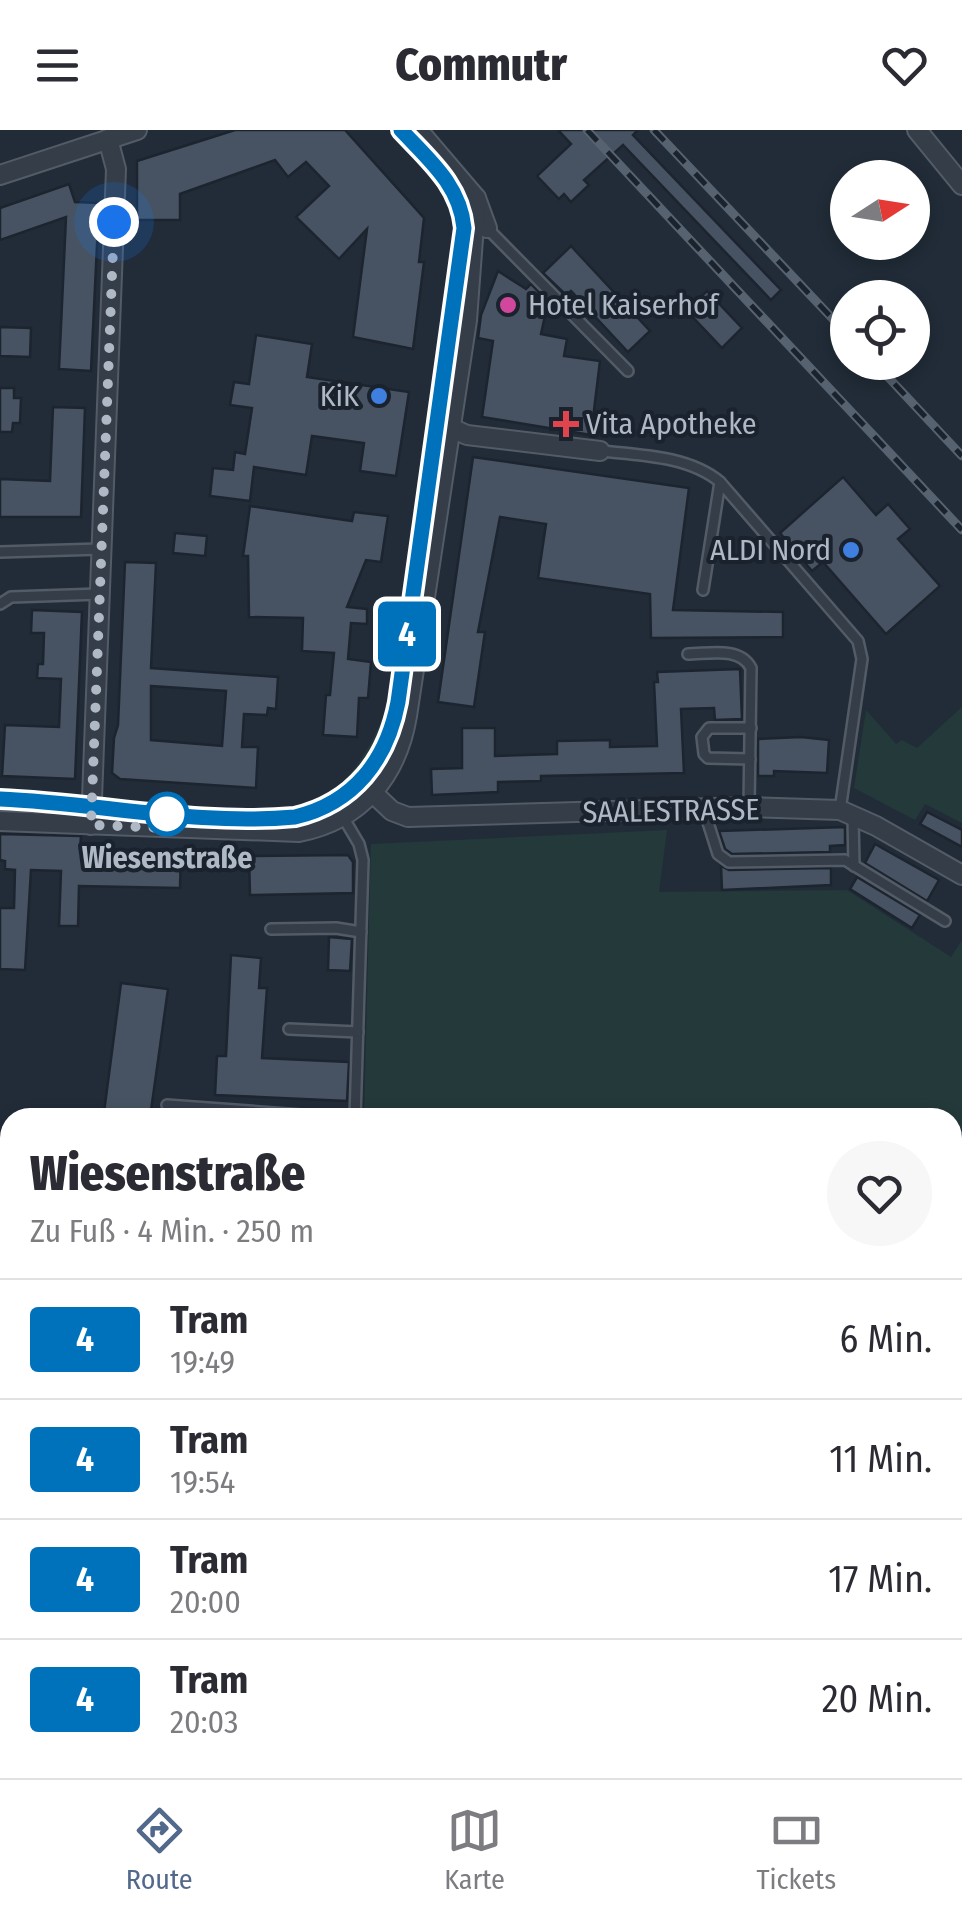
<!DOCTYPE html>
<html lang="de">
<head>
<meta charset="utf-8">
<style>
	:root { --surface:#fff; --page:#f7f7f7; --text:#2b2b33; --muted:#7c7c81; --line:#e1e1e2; --accent:#52698b }
	body { margin:0; font-family:"Fira Sans Condensed",sans-serif; background:var(--page); color:var(--text); height:100vh; display:flex; flex-direction:column; font-size:38px; white-space:nowrap }
	* { box-sizing:border-box; margin:0 }
	p { font-size:32px; color:var(--muted) }
	.icon { flex:none; width:55px; height:55px; fill:none; stroke:currentColor; stroke-width:2; stroke-linecap:round; stroke-linejoin:round }
	.map { position:relative; flex:1; overflow:hidden }
	.panel { position:absolute; left:0px; top:978px; width:962px; height:672px; display:flex; flex-direction:column; background:var(--surface); border-radius:30px 30px 0 0; box-shadow:0 5px 15px #0003 }
	.panel>* { flex:none }
	.badge { padding:0 20px; border-radius:8px; font-size:35px; line-height:65px }
	.needle { width:65px; rotate:78deg }
	.tools { position:absolute; left:830px; top:30px; display:grid; gap:20px }
	.tools a { display:grid; place-items:center; width:100px; height:100px; border-radius:50%; background:var(--surface); box-shadow:0 5px 15px #0003; font-size:50px }
	.you { position:absolute; width:50px; height:50px; margin:-25px; border:8px solid #fff; border-radius:50%; background:#1a73e8; box-shadow:0 0 0 15px #1a73e833 }
	.map>.badge { position:absolute; translate:-50% -50%; box-shadow:0 0 0 5px #fff }
	.round { display:grid; place-items:center; flex:none; width:105px; height:105px; border-radius:52px; background:var(--page) }
	.overview { display:flex; align-items:center; justify-content:space-between; height:170px; padding:0 30px }
	h1 { font-size:48px; font-weight:800; line-height:75px }
	ul { padding:0; list-style:none }
	li { display:flex; align-items:center; gap:30px; height:120px; padding:0 30px; border-top:2px solid var(--line) }
	li div { flex:1 }
	li b { display:block; font-size:38px }
	li em { font-style:normal }
	li .badge { min-width:110px; font-weight:700; text-align:center }
	header { display:flex; justify-content:space-between; align-items:center; height:130px; padding:0 30px; background:var(--surface); font-size:45px; font-weight:800 }
	.tabs { display:flex; justify-content:space-around; align-items:center; height:140px; border-top:2px solid var(--line); background:var(--surface); font-size:28px; color:var(--muted) }
	.tabs a { display:grid; justify-items:center; gap:5px }
	.tabs .selected { color:var(--accent) }
	.map>svg:first-child { display:block }
	.green { fill:#24393a }
	.building { fill:#475362; stroke:#1c242f; stroke-width:2.5; fill-rule:evenodd }
	.lines { fill:none; stroke-linecap:round; stroke-linejoin:round }
	.lane-casing { stroke:#525b66; stroke-width:14 }
	.street-casing { stroke:#525b66; stroke-width:22 }
	.lane { stroke:#343d48; stroke-width:9 }
	.street { stroke:#343d48; stroke-width:18 }
	.tram { stroke:#56626f; stroke-width:2.5 }
	.rail-casing { stroke:#56626f; stroke-width:9 }
	.rail { stroke:#1a222d; stroke-width:5; stroke-dasharray:15; stroke-linecap:butt }
	.line-casing { stroke:#fff; stroke-width:22 }
	.line { stroke:#0072bc; stroke-width:15 }
	.walk { stroke:#afb8c5; stroke-width:10; stroke-dasharray:0 18 }
	.hotel-dot { fill:#d1479c; stroke:#1a222d; stroke-width:4 }
	.shop-dot { fill:#3f7fe0; stroke:#1a222d; stroke-width:4 }
	.health-dot { fill:#e0444e; stroke:#1a222d; stroke-width:4 }
	.stop-dot { fill:#fff; stroke:#0072bc; stroke-width:5 }
	.labels { text-anchor:middle; stroke-width:8; stroke-linejoin:round; paint-order:stroke }
	.poi-label { font-size:30px; fill:#afb8c5; stroke:#1a222d; text-anchor:start }
	.street-label { font-size:30px; fill:#afb8c5; stroke:#1a222d }
	.stop-label { font-size:30px; font-weight:bold; fill:#afb8c5; stroke:#1a222d }
</style>
</head>
<body>
<header><svg class="icon" aria-label="menu" viewBox="0 0 24 24"><path d="M4 6h16M4 12h16M4 18h16"/></svg>Commutr<svg class="icon" aria-label="heart" viewBox="0 0 24 24"><path d="M12 20l-8-8c-3-5 5-10 8-4 3-6 11-1 8 4z"/></svg></header>
<div class="map">
<svg width="962" height="1648" viewBox="0 0 962 1648">
	<rect width="100%" height="100%" fill="#212c38"/>
	<g class="green">
		<polygon points="962,577 962,693 925,674 915,690 854,658 866,580 896,614 902,610 917,618"/>
		<path d="M 385,581 L 391,585 C 375,639 339,679 281,685 L 281,677 C 291,677 303,677 313,674 C 345,662 375,612 385,581 Z"/>
		<polygon points="667,700 659,762 847,760 951,827 962,810 962,1513 953,1516 952,988 364,987 371,714"/>
	</g>
	<g class="building">
		<polygon points="235,0 345,0 424,88 419,132 424,132 413,219 353,207 367,99 339,129 296,87 329,56 306,32 288,47 275,30 180,64 180,90 137,90 137,31"/>
		<polygon points="558,0 638,0 633,5 781,160 771,170 623,15 584,50 589,55 571,72 564,64 559,69 537,46 571,14"/>
		<polygon points="69,54 75,72 99,73 91,241 59,239 66,87 0,110 0,78"/>
		<polygon points="571,116 650,201 628,222 571,161 566,165 543,143"/>
		<polygon points="498,141 526,159 531,154 548,172 541,204 567,209 564,226 600,231 591,305 482,287 493,211 478,208 481,185"/>
		<polygon points="707,161 742,198 722,218 686,180"/>
		<polygon points="0,197 31,198 30,227 0,226"/>
		<polygon points="256,205 312,214 307,247 409,262 396,346 360,341 364,313 312,306 306,345 254,337 250,371 210,366 213,338 233,340 235,322 245,324 252,278 230,275 234,252 249,254"/>
		<polygon points="0,258 14,258 14,268 21,268 20,293 13,293 12,302 0,302"/>
		<polygon points="53,277 85,278 81,387 0,387 0,349 50,351"/>
		<polygon points="473,327 689,358 673,480 783,482 783,507 651,508 650,464 538,448 546,394 500,387 478,502 485,502 474,577 438,572"/>
		<polygon points="843,347 876,385 888,374 910,399 898,409 940,456 886,504 823,432 812,441 780,403"/>
		<polygon points="250,376 352,391 354,382 388,386 381,432 366,430 347,477 367,479 367,494 351,493 348,529 371,532 368,568 359,568 357,607 323,605 326,565 330,565 334,523 302,521 303,488 249,487 248,426 243,426"/>
		<polygon points="175,403 207,406 205,426 173,423"/>
		<path d="M 125,432 L 156,433 L 151,538 L 278,547 L 276,579 L 268,578 L 267,585 L 244,584 L 242,617 L 258,617 L 256,658 L 120,649 L 112,643 L 114,608 L 118,595 ZM 151,556 L 226,561 L 222,616 L 151,610 Z"/>
		<polygon points="32,480 82,482 75,649 2,646 5,595 59,597 61,549 37,548 38,534 43,534 44,503 31,503"/>
		<polygon points="740,539 742,589 715,590 714,578 681,579 684,643 541,646 541,651 498,652 498,662 432,665 431,639 462,638 462,598 495,598 495,626 557,624 557,611 610,610 610,617 657,616 654,552 658,552 657,542"/>
		<polygon points="801,607 829,610 827,643 774,641 774,646 758,646 758,609"/>
		<polygon points="927,682 962,700 962,717 920,694"/>
		<polygon points="845,697 845,715 830,716 830,722 732,724 725,719 719,701"/>
		<polygon points="0,704 81,706 80,719 181,721 180,758 79,756 78,796 59,796 61,741 31,740 25,840 0,839 0,778 14,778 15,740 5,739 5,731 0,730"/>
		<polygon points="875,714 939,750 927,771 865,733"/>
		<polygon points="348,725 353,732 353,763 250,765 249,726"/>
		<polygon points="721,736 729,740 831,738 831,755 722,760"/>
		<polygon points="857,747 920,785 912,798 850,759"/>
		<polygon points="329,807 352,809 350,841 328,840"/>
		<polygon points="231,825 261,828 259,858 267,858 262,928 349,932 347,971 215,965 217,926 226,926"/>
		<polygon points="121,853 168,859 150,988 104,982"/>
	</g>
	<g class="lines">
		<g class="lane-casing">
			<g id="lane">
				<polyline points="487,98 628,241"/>
				<path d="M 601,321 C 640,325 689,326 720,352 L 858,511 L 862,529 L 840,680"/>
				<polyline points="0,422 101,419"/>
				<polyline points="703,460 720,352"/>
				<polyline points="0,474 11,467 100,464"/>
				<path d="M 688,524 C 708,524 740,516 751,538 L 749,677"/>
				<polyline points="750,629 708,628 704,624 702,607 709,598 751,598"/>
				<polyline points="704,680 718,724 729,732 845,730 945,791"/>
				<polyline points="853,686 854,736"/>
				<polyline points="343,687 359,714 363,730 355,988"/>
				<polyline points="271,799 336,798 361,802"/>
				<polyline points="289,899 358,902"/>
				<polyline points="167,975 342,988"/>
				<polyline points="952,1521 962,1518"/>
			</g>
		</g>
		<g class="street-casing">
			<g id="street">
				<polyline points="418,0 476,68 487,98"/>
				<polyline points="917,0 962,55"/>
				<polyline points="0,45 137,0"/>
				<polyline points="451,298 467,305 600,321"/>
				<polyline points="373,663 392,681 408,687 749,677 840,680 876,696 962,745"/>
				<path d="M 0,691 L 299,702 C 361,690 397,646 407,586 L 467,190 L 476,68"/>
				<polyline points="91,695 116,39 108,9"/>
				<polyline points="0,1284 10,1291"/>
				<polyline points="411,1648 412,1640"/>
			</g>
		</g>
		<use href="#lane" class="lane"/>
		<use href="#street" class="street"/>
		<path class="tram" d="M 0,669 C 41,671 81,678 122,682 C 150,685 178,685 207,686 C 234,686 264,691 291,687 C 351,680 388,629 398,573 L 464,98 C 460,55 430,30 401,0"/>
		<g class="rail-casing">
			<g id="rail">
				<polyline points="587,0 962,400"/>
				<polyline points="654,0 848,205"/>
				<polyline points="874,232 962,326"/>
			</g>
		</g>
		<use href="#rail" class="rail"/>
	</g>
	<g class="lines">
		<g class="line-casing">
			<path id="line" d="M 0,669 C 98,673 197,696 295,687 C 354,673 387,630 398,572 L 464,98 C 460,55 429,30 401,0"/>
		</g>
		<use href="#line" class="line"/>
		<polyline class="walk" points="114,92 91,695 165,698 167,684"/>
	</g>
	<circle class="hotel-dot" cx="508" cy="175" r="10"/>
	<g class="shop-dot">
		<circle cx="379" cy="266" r="10"/>
		<circle cx="851" cy="420" r="10"/>
	</g>
	<path class="health-dot" d="M561 279h10v10h10v10h-10v10h-10v-10h-10v-10h10z"/>
	<circle class="stop-dot" cx="167" cy="684" r="20"/>
	<g class="labels">
		<g class="poi-label">
			<text x="528" y="185">Hotel Kaiserhof</text>
			<text x="359" y="276" text-anchor="end">KiK</text>
			<text x="586" y="304">Vita Apotheke</text>
			<text x="831" y="430" text-anchor="end">ALDI Nord</text>
		</g>
		<g class="street-label">
			<text transform="translate(671 681) rotate(-1)" y="10">SAALESTRASSE</text>
		</g>
		<g class="stop-label">
			<text x="167" y="738">Wiesenstraße</text>
		</g>
	</g>
</svg>
<div class="tools">
<a><svg class="needle" viewBox="-14 -14 28 28"><path d="M0-13l5 13h-10z" fill="#e53935"/><path d="M0 13l5-13h-10z" fill="#7c7c81"/></svg></a>
<a><svg class="icon" aria-label="locate" viewBox="0 0 24 24"><circle cx="12" cy="12" r="6"/><path d="M12 2v4M12 18v4M2 12h4M18 12h4"/></svg></a>
</div>
<div class="you" style="left:114px;top:92px"></div>
<b class="badge" style="left:407px;top:504px;background:#0072bc;color:#fff">4</b>
<section class="panel">
<div class="overview"><div><h1>Wiesenstraße</h1><p>Zu Fuß · 4 Min. · 250 m</p></div><a class="round"><svg class="icon" aria-label="heart" viewBox="0 0 24 24"><path d="M12 20l-8-8c-3-5 5-10 8-4 3-6 11-1 8 4z"/></svg></a></div>
<ul>
<li><span class="badge" style="background:#0072bc;color:#fff">4</span><div><b>Tram</b><p>19:49</p></div><em>6 Min.</em></li>
<li><span class="badge" style="background:#0072bc;color:#fff">4</span><div><b>Tram</b><p>19:54</p></div><em>11 Min.</em></li>
<li><span class="badge" style="background:#0072bc;color:#fff">4</span><div><b>Tram</b><p>20:00</p></div><em>17 Min.</em></li>
<li><span class="badge" style="background:#0072bc;color:#fff">4</span><div><b>Tram</b><p>20:03</p></div><em>20 Min.</em></li>
</ul>
</section>
</div>
<nav class="tabs">
<a class="selected"><svg class="icon" aria-label="directions" viewBox="0 0 24 24"><path d="M12 3l9 9-9 9-9-9zM9 14v-3h6M13 9l2 2-2 2"/></svg>Route</a>
<a><svg class="icon" aria-label="map" viewBox="0 0 24 24"><path d="M3 6l6-2 6 2 6-2v14l-6 2-6-2-6 2zM9 4v14M15 6v14"/></svg>Karte</a>
<a><svg class="icon" aria-label="tickets" viewBox="0 0 24 24"><path d="M3 7h18v10H3zM15 7v10"/></svg>Tickets</a>
</nav>
</body>
</html>
